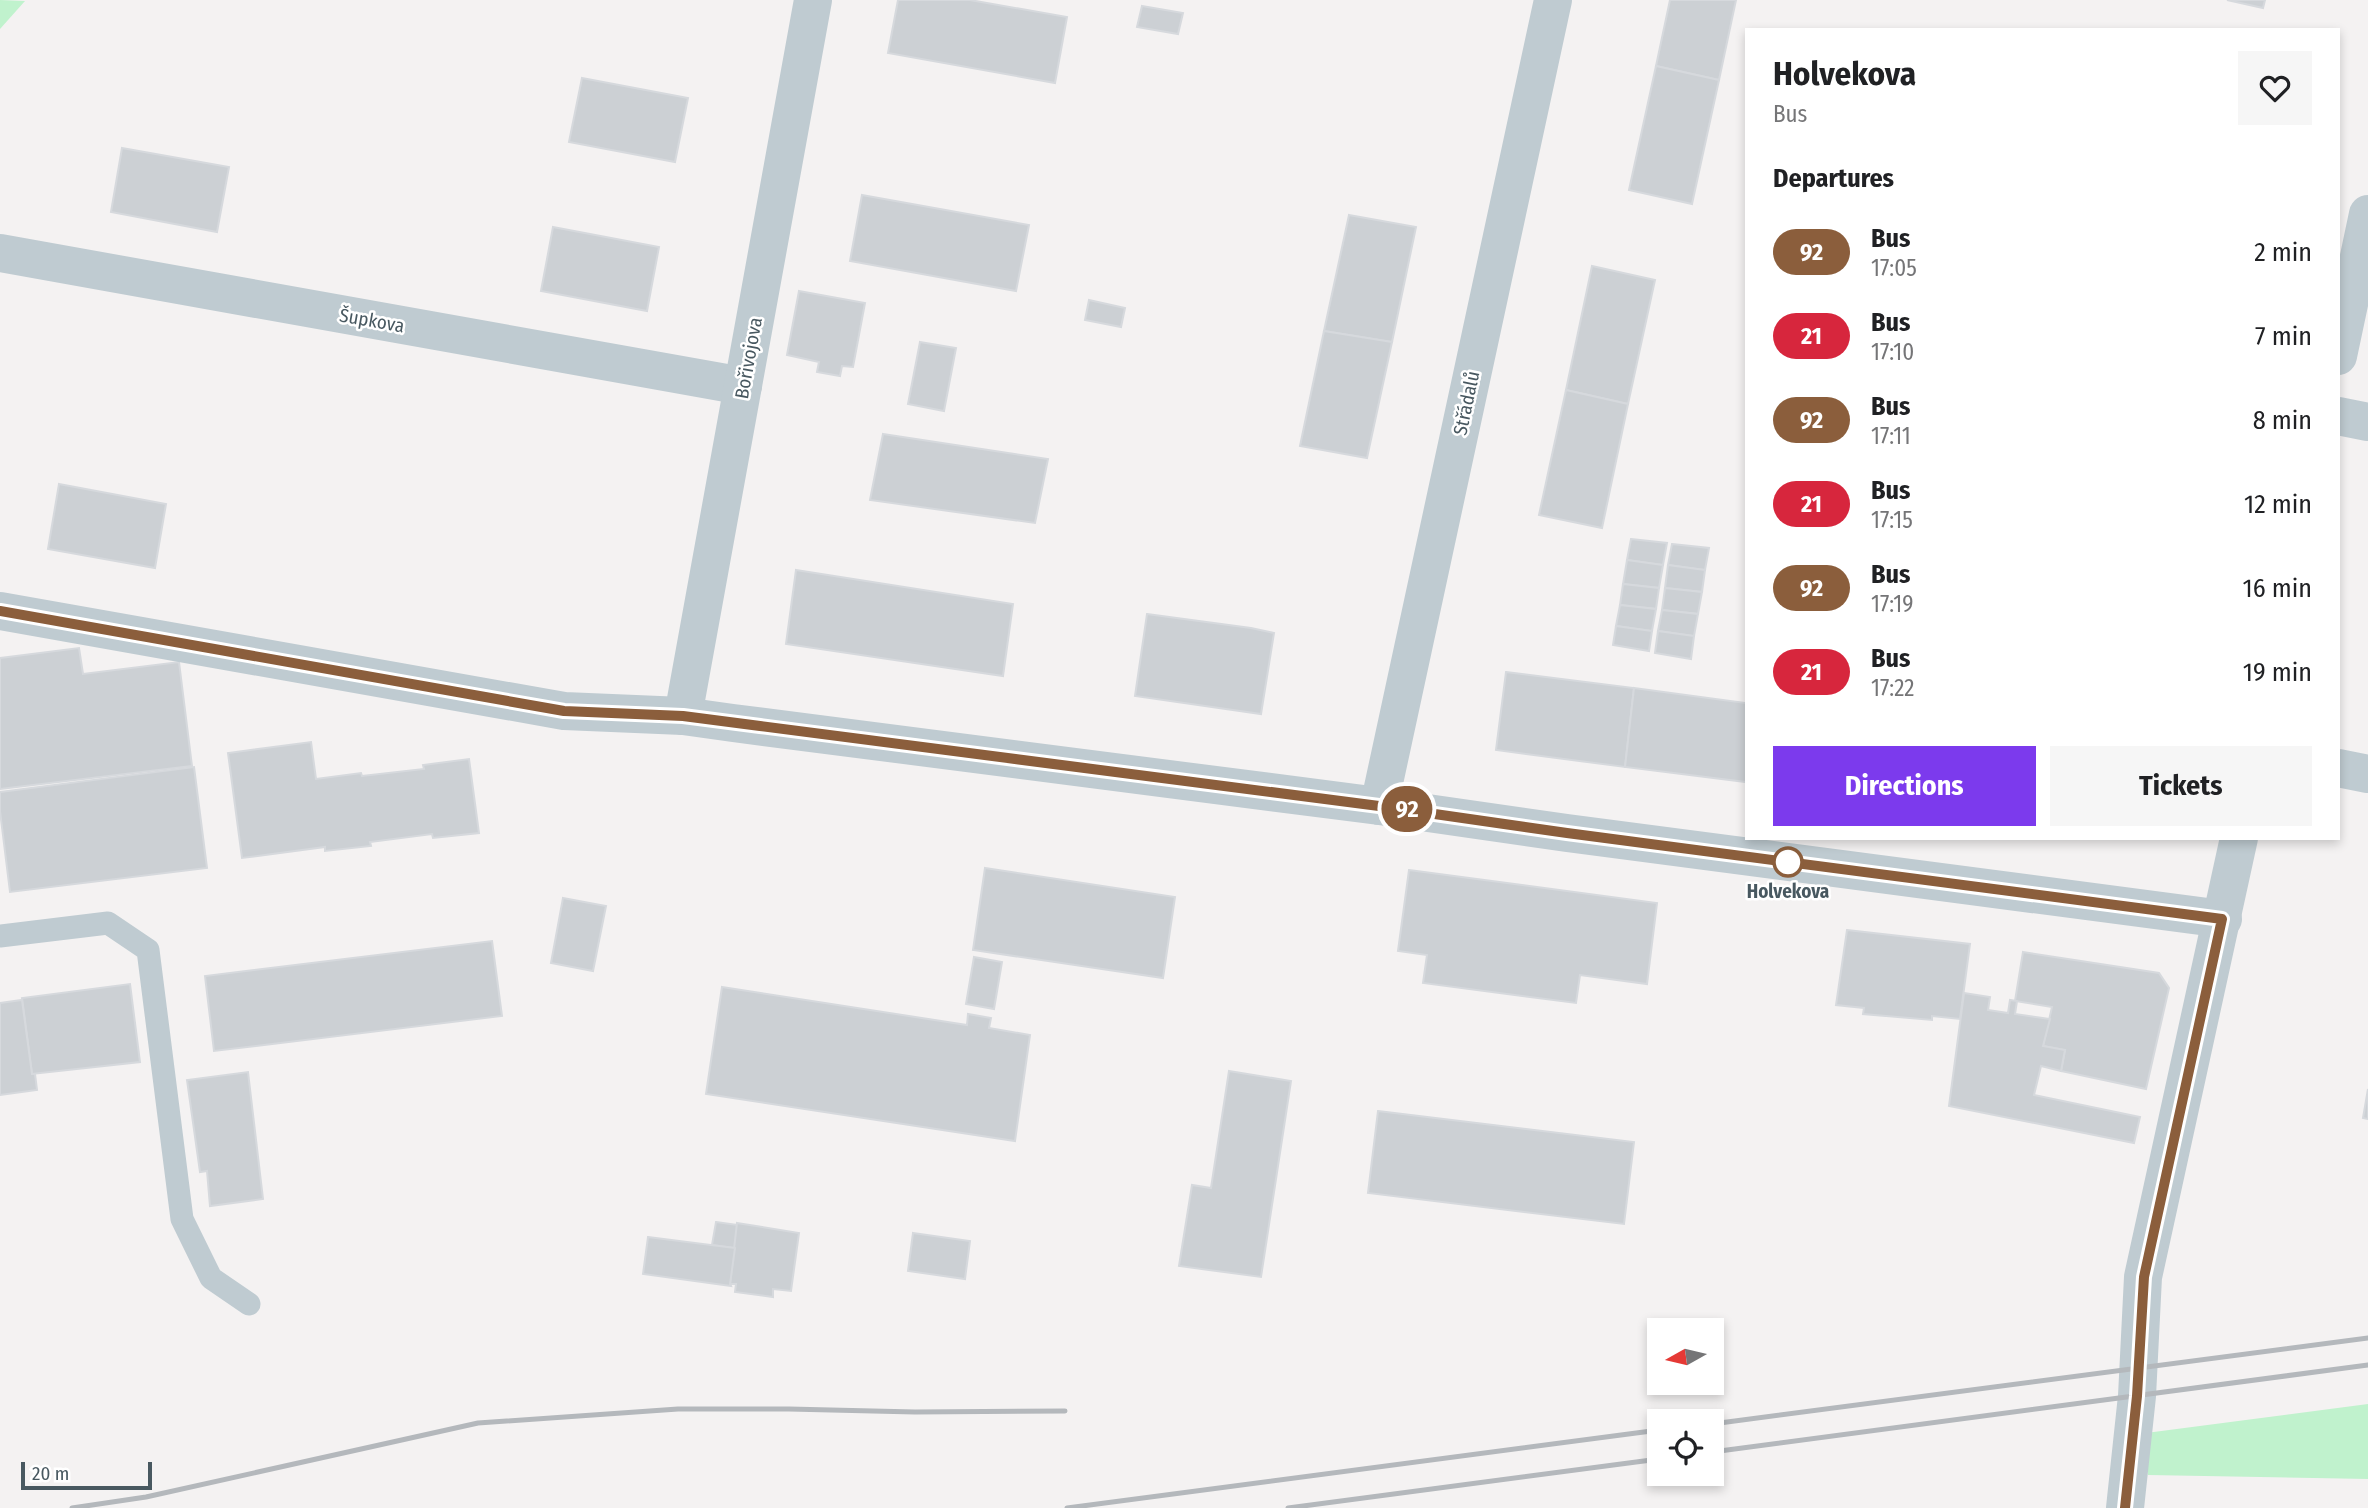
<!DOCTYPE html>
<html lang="en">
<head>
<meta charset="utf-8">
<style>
	:root { --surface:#fff; --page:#f6f6f6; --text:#202124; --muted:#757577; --accent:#7c3aed }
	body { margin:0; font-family:"Fira Sans Condensed",sans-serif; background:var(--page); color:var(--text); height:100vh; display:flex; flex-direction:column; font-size:26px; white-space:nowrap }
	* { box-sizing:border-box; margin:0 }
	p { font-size:23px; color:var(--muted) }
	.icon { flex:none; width:38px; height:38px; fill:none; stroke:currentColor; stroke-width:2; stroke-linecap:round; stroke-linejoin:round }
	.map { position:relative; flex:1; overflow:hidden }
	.drawer { position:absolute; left:1745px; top:28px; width:595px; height:812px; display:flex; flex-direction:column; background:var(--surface); border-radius:0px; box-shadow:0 4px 10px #0003 }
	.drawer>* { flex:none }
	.badge { padding:0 14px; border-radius:23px; font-size:24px; line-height:46px }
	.needle { width:46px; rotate:262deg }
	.buttons { position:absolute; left:1647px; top:1318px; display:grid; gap:14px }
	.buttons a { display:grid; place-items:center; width:77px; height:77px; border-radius:0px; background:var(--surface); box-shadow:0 4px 10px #0003; font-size:35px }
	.scale { position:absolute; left:21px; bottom:18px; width:131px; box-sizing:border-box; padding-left:7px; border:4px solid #485860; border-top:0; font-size:19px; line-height:24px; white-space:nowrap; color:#485860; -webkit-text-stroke:5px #fff; paint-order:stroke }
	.map>.badge { position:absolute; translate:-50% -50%; box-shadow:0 0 0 4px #fff }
	h2 { padding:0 28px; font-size:26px; line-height:63px }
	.round { display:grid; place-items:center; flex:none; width:74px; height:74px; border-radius:0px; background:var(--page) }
	.head { display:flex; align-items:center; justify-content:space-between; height:119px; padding:0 28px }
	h1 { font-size:33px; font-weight:700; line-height:52px }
	.primary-button { display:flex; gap:14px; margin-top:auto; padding:14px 28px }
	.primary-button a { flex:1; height:80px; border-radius:0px; background:var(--accent); color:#fff; font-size:28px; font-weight:700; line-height:80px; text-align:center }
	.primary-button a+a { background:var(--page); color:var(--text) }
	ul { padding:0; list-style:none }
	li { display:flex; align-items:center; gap:21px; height:84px; padding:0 28px }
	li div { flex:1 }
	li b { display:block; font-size:26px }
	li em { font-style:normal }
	li .badge { min-width:77px; font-weight:700; text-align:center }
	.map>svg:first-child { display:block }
	.green { fill:#c0f2cd }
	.building { fill:#ccd0d4; stroke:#d6d9dd; stroke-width:2 }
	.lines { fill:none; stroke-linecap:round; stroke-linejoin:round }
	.service { stroke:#bfcbd1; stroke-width:23 }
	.minor { stroke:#bfcbd1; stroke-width:38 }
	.rail { stroke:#b4b8bc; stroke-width:5 }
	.line-casing { stroke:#fff; stroke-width:16 }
	.line { stroke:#8b5e3c; stroke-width:10 }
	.stop-dot { fill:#fff; stroke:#8b5e3c; stroke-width:3.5 }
	.labels { text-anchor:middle; stroke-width:5; stroke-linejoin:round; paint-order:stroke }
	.street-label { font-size:19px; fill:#485860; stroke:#fff }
	.stop-label { font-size:19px; font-weight:bold; fill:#485860; stroke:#fff }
</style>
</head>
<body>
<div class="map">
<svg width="2368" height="1508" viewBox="0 0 2368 1508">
	<rect width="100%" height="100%" fill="#f4f2f2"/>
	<g class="green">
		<polygon points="0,0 25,1 0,29"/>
		<polygon points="2368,1404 2368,1479 2148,1475 2146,1433"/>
	</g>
	<g class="building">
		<polygon points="898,0 970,0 1067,17 1055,83 888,53"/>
		<polygon points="1670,0 1736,0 1719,80 1656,66"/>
		<polygon points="2227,0 2265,0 2263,8"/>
		<polygon points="1142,6 1183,13 1178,34 1137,27"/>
		<polygon points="1656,66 1719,80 1692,204 1629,190"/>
		<polygon points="582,78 688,98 675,162 569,142"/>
		<polygon points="122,148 229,167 217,232 111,212"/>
		<polygon points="862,195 1029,225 1016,291 850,261"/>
		<polygon points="1349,215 1416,227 1392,342 1324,331"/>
		<polygon points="553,227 659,247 647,311 541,291"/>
		<polygon points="1592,266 1655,280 1628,404 1566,390"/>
		<polygon points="799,291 865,303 853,367 842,366 840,376 817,372 819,362 787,355"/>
		<polygon points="1089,300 1125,308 1121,327 1085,320"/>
		<polygon points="1324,331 1392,342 1367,458 1300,446"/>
		<polygon points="920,342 956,348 944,411 908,404"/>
		<polygon points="1566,390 1628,404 1602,528 1539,515"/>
		<polygon points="883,434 1048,459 1035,523 870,500"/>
		<polygon points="59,484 166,504 155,568 48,549"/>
		<polygon points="1631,539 1667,543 1663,565 1627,560"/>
		<polygon points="1672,544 1709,548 1705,570 1668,565"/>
		<polygon points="1627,560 1663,565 1659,588 1623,584"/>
		<polygon points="1668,565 1705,570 1702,592 1665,588"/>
		<polygon points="796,570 1013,604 1003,676 786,644"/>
		<polygon points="1623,584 1659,588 1656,609 1620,605"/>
		<polygon points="1665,588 1702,592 1698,614 1662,610"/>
		<polygon points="1620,605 1656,609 1652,631 1616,626"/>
		<polygon points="1662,610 1698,614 1694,636 1658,631"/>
		<polygon points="1147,614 1251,628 1274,633 1261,714 1135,696"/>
		<polygon points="1616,626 1652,631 1649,651 1613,645"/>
		<polygon points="1658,631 1694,636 1691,659 1655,653"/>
		<polygon points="79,648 83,674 179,662 192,766 0,789 0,658"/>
		<polygon points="1506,672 1634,688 1625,767 1496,750"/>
		<polygon points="1634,688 1746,703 1746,782 1625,767"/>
		<polygon points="311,742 316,779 361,773 362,776 424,769 423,765 469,759 479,833 433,838 432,834 370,842 371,846 325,851 325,847 242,858 228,753"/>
		<polygon points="194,767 207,868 10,892 0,811 0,792"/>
		<polygon points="985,868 1175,897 1163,978 973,950"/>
		<polygon points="1409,870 1657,903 1647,984 1580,975 1576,1003 1423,983 1427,955 1398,951"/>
		<polygon points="563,898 606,906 593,971 551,963"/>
		<polygon points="1847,930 1970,944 1960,1019 1932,1016 1932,1020 1863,1014 1864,1008 1836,1005"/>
		<polygon points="492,941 502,1016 214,1051 205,976"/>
		<polygon points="2023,952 2159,973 2169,988 2146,1089 2061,1071 2065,1050 2043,1046 2052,1007 2015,1001"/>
		<polygon points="974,957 1002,962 994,1009 966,1004"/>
		<polygon points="130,984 140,1062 32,1074 22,998"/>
		<polygon points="722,987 967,1025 968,1014 991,1018 989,1028 1030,1035 1015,1141 706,1094"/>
		<polygon points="1964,993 1990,997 1988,1010 2008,1013 2010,1000 2017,1001 2015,1014 2050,1019 2043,1046 2065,1050 2061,1071 2041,1066 2034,1095 2140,1117 2134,1143 1949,1106"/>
		<polygon points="22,1000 32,1074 35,1074 37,1090 0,1095 0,1003"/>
		<polygon points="1229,1071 1291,1081 1261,1277 1179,1266 1192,1185 1211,1188"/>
		<polygon points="248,1072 263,1199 210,1206 207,1171 200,1172 187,1080"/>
		<polygon points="2368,1089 2368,1119 2363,1118"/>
		<polygon points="1378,1111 1634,1142 1624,1224 1368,1193"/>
		<polygon points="716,1222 738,1225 735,1248 712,1245"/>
		<polygon points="737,1223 799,1233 791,1291 773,1289 773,1297 735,1292 736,1284 730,1284"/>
		<polygon points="913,1233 970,1241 965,1279 908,1271"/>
		<polygon points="648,1237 735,1248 730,1284 731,1286 643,1274"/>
	</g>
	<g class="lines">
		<polyline class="service" points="0,936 108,923 148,950 182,1219 211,1278 249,1304"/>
		<g class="minor">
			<polyline points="0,253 743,386"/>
			<polyline points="2338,356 2368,214"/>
			<polyline points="2338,416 2368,422"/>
			<polyline points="0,611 564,711 683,716 733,723 1379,806 1567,833 2223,919"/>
			<polyline points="683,716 813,0"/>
			<polyline points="2338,768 2368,774"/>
			<polyline points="1379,806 1553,0"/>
			<polyline points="2125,1508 2137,1396 2143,1277 2239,838"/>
		</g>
		<g class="rail">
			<polyline points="1712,1424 2368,1338"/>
			<polyline points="1712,1452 2368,1365"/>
			<polyline points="72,1508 146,1497 478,1423 678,1409 789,1409 915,1412 1065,1411"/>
			<polyline points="1067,1508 1659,1430"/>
			<polyline points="1288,1508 1659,1459"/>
		</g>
	</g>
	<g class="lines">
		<g class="line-casing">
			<polyline id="line" points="0,611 564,711 683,716 760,726 1379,806 1567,833 2222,919 2144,1277 2137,1396 2125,1508"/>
		</g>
		<use href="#line" class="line"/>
	</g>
	<circle class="stop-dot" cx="1788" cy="862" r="14"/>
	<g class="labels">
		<g class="street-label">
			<text transform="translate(372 320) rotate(10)" y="7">Šupkova</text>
			<text transform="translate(748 358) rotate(-80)" y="7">Bořivojova</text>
			<text transform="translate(1466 403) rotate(-78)" y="7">Střádalů</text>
		</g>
		<g class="stop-label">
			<text x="1788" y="898">Holvekova</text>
		</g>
	</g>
</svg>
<div class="buttons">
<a><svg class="needle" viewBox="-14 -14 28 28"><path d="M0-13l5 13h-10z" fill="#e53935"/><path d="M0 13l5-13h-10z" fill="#757577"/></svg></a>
<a><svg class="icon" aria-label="locate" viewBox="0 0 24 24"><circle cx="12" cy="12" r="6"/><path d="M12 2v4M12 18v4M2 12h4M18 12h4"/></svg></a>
</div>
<div class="scale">20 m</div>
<b class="badge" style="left:1407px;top:809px;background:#8b5e3c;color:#fff">92</b>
<section class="drawer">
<div class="head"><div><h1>Holvekova</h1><p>Bus</p></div><a class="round"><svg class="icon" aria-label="heart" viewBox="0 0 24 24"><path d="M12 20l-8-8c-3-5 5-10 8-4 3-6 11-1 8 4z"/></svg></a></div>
<h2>Departures</h2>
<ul>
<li><span class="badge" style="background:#8b5e3c;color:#fff">92</span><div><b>Bus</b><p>17:05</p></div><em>2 min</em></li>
<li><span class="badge" style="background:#d7263d;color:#fff">21</span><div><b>Bus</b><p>17:10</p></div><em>7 min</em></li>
<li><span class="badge" style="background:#8b5e3c;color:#fff">92</span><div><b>Bus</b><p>17:11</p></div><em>8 min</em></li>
<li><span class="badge" style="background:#d7263d;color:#fff">21</span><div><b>Bus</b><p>17:15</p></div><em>12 min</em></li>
<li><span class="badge" style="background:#8b5e3c;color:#fff">92</span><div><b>Bus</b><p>17:19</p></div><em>16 min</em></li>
<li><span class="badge" style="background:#d7263d;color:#fff">21</span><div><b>Bus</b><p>17:22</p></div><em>19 min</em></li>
</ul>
<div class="primary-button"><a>Directions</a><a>Tickets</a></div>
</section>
</div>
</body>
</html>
